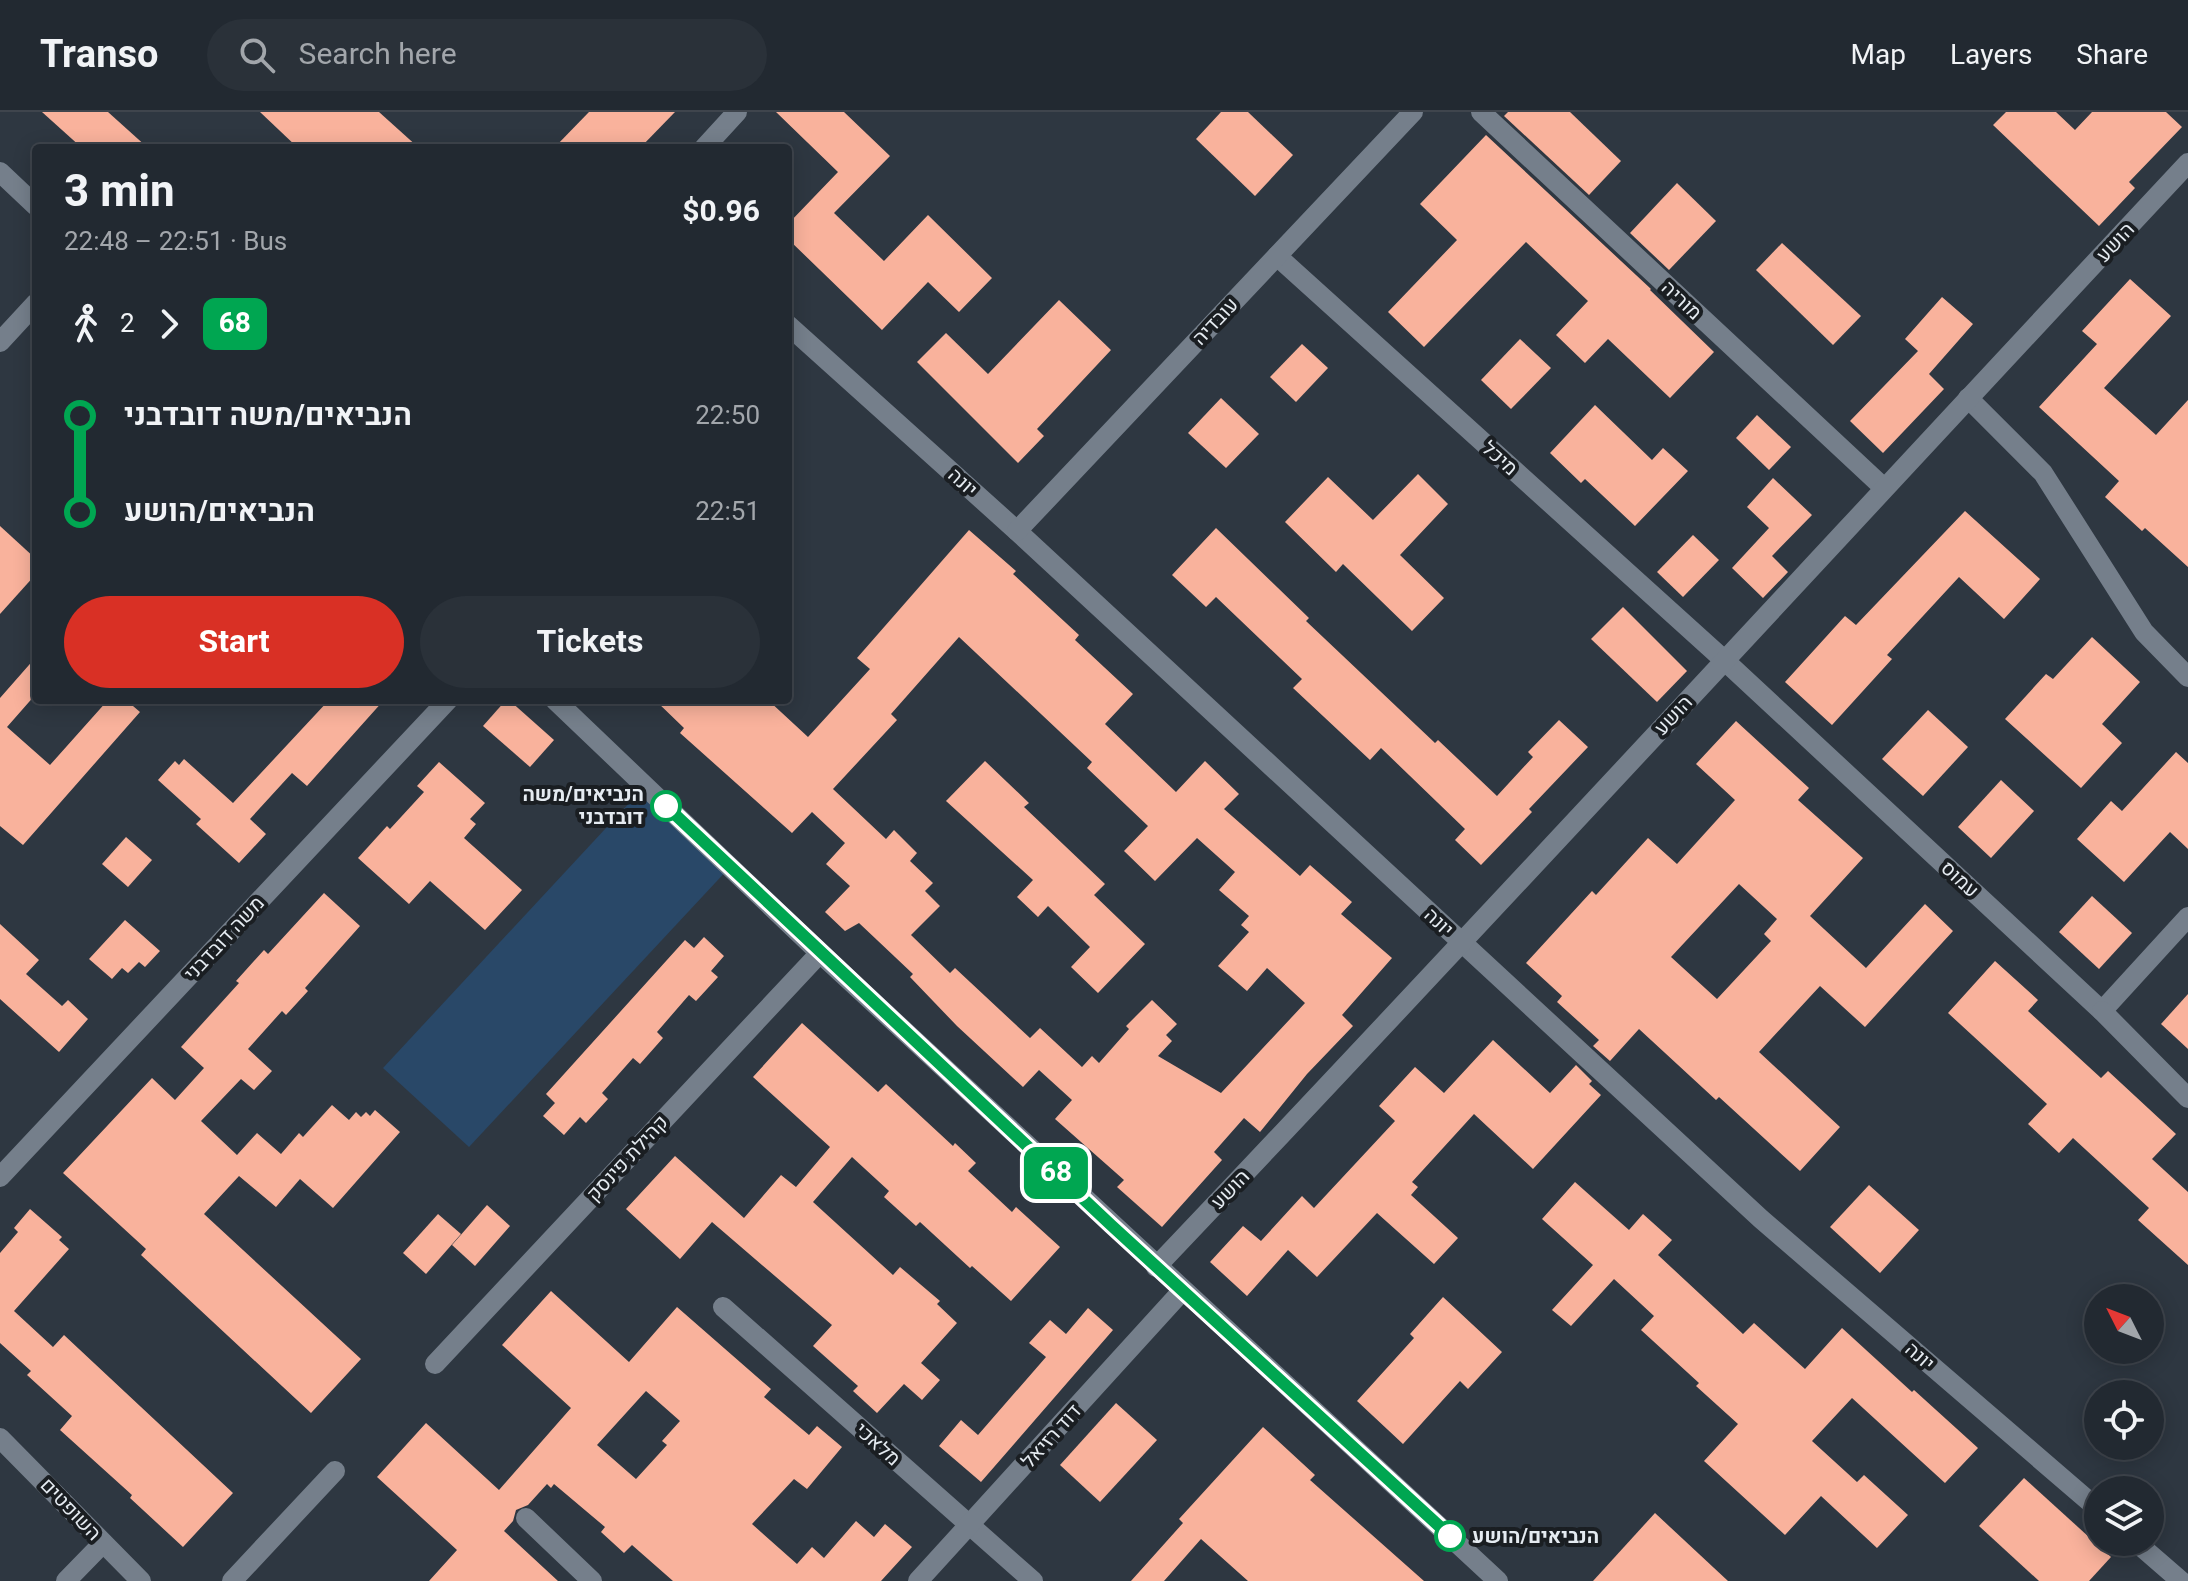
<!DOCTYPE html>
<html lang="en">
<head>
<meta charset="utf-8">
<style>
	:root { --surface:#222931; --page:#2a3139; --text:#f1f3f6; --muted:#a2a6ab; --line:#3f454d; --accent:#d93025 }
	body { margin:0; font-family:Georgia,Heebo,serif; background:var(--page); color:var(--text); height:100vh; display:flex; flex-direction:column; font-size:30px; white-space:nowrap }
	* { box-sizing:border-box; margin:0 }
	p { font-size:26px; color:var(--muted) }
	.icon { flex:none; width:44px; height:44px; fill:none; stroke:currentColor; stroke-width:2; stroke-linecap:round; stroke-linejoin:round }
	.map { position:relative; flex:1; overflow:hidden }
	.details { position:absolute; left:32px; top:32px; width:760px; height:560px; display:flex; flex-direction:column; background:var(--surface); border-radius:8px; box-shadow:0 4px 20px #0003,0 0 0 2px var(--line) }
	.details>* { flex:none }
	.badge { padding:0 16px; border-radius:12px; font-size:28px; line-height:52px }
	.needle { width:52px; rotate:312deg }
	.tools { position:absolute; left:2084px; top:1172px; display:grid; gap:16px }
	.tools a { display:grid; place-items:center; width:80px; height:80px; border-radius:50%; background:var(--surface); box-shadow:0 4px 20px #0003,0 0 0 2px var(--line); font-size:40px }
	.map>.badge { position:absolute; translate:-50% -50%; box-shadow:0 0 0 4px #fff }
	.legs { display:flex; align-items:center; gap:12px; height:88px; padding:0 32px; font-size:26px }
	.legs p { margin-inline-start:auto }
	.head { display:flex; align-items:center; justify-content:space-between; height:136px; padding:0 32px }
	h1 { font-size:44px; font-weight:700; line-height:60px }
	.primary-button { display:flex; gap:16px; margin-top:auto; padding:16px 32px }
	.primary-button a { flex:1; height:92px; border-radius:48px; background:var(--accent); color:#fff; font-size:32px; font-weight:700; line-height:92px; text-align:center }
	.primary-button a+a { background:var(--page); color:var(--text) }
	ul { padding:0 32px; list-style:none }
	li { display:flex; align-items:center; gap:28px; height:96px; font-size:30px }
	li i { display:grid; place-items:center; width:12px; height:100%; margin:0 10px; background:currentColor }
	li i::after { content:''; width:20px; height:20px; margin:-10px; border:6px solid; border-radius:50%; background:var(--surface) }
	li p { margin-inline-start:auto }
	li:first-child i { background:linear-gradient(#0000 50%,currentColor 0) }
	li:last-child i { background:linear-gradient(currentColor 50%,#0000 0) }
	header { display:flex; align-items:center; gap:48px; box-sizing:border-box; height:112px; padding:0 40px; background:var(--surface); border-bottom:2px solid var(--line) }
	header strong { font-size:38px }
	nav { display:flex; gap:44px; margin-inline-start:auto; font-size:28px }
	.search { width:560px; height:72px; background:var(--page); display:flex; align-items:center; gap:20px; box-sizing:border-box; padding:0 28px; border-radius:44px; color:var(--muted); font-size:30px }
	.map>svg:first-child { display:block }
	.green { fill:#294868 }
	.building { fill:#f9b29c; fill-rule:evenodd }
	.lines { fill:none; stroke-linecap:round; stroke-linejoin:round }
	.minor { stroke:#757f8b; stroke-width:20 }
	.line-1-casing { stroke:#fff; stroke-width:18 }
	.line-1 { stroke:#00a651; stroke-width:12 }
	.stop-1-dot { fill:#fff; stroke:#00a651; stroke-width:4 }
	.labels { text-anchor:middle; stroke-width:8; stroke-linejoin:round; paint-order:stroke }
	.street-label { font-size:20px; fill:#e5ebf1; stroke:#1a1e22 }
	.stop-label { font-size:20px; font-weight:bold; fill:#e5ebf1; stroke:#1a1e22; text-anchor:end }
</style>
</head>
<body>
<header>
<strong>Transo</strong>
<div class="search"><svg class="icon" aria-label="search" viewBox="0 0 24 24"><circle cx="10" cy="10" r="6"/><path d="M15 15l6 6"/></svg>Search here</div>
<nav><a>Map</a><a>Layers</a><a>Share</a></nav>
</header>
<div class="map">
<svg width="2188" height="1469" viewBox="0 0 2188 1469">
	<rect width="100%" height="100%" fill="#2e3741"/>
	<polygon class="green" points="645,674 730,755 469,1035 383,956"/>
	<g class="building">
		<polygon points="42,0 108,0 148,36 82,36"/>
		<polygon points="260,0 379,0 419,36 298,36"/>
		<polygon points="589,0 675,0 640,36 554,36"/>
		<polygon points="776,0 844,0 890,44 834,101 884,149 928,103 992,166 959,200 928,170 882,218 788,127 788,112 838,60"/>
		<polygon points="1221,0 1248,0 1293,43 1255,84 1196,27"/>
		<polygon points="1508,0 1570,0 1621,49 1589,83 1504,4"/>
		<polygon points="2006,0 2056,0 2075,18 2092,0 2166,0 2182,15 2129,70 2135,76 2099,114 1993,13"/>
		<polygon points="1486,23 1651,177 1650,178 1714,240 1670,286 1608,227 1585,251 1556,223 1588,189 1526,130 1424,235 1388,200 1457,128 1420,92"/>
		<polygon points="1677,71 1716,109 1669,158 1630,121"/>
		<polygon points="1782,131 1861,204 1833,233 1756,158"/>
		<polygon points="2130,167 2171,204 2104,276 2156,323 2188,288 2188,455 2145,416 2142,419 2105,385 2119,369 2039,295 2097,232 2082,219"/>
		<polygon points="1942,185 1973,212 1929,262 1944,277 1883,341 1850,309 1918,239 1905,227"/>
		<polygon points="1059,188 1111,238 1037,317 1044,324 1018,351 917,250 946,221 988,262"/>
		<polygon points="1520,227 1551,256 1511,297 1481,268"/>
		<polygon points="1302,232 1328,256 1296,290 1270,265"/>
		<polygon points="1221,286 1259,322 1226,356 1188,321"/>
		<polygon points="1595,293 1652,348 1663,336 1688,359 1635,414 1585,367 1581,371 1550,341"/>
		<polygon points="1757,303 1791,335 1769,358 1736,326"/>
		<polygon points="1418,362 1448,392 1400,443 1444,486 1412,519 1343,452 1336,460 1285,410 1328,365 1373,408"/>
		<polygon points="1773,366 1812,403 1772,444 1788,460 1763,486 1732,456 1769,416 1747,395"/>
		<polygon points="1965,399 2040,467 2004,507 1959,465 1887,543 1892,547 1832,613 1785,570 1845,504 1856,513"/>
		<polygon points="0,414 36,447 36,462 0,502"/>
		<polygon points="1216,416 1309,506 1306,509 1435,631 1438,628 1497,684 1533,645 1528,640 1559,608 1588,635 1529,697 1532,700 1481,753 1455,728 1465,717 1381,636 1370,648 1293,576 1302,567 1216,485 1206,495 1172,463"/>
		<path d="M 969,418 L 1016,459 L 1013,462 L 1079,523 L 1075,528 L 1133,582 L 1105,612 L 1176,680 L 1205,649 L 1239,682 L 1224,697 L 1300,764 L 1310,753 L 1352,790 L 1341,802 L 1392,846 L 1342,903 L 1353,914 L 1307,962 L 1260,1020 L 1244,1006 L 1214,1040 L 1222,1048 L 1162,1115 L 1117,1075 L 1124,1068 L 1055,1007 L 1072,988 L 1039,958 L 1023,975 L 957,914 L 910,865 L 913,862 L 859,811 L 845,819 L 825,800 L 850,774 L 826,752 L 845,731 L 812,700 L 792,721 L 680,621 L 684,616 L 655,588 L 768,588 L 808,625 L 870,557 L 857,546 ZM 959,525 L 1092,650 L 1087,656 L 1148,714 L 1124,739 L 1155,769 L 1197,726 L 1235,760 L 1219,778 L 1249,804 L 1241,813 L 1249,820 L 1218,854 L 1247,879 L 1267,856 L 1305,891 L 1221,981 L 1158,944 L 1172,929 L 1166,923 L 1177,912 L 1152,888 L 1126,914 L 1129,917 L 1099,951 L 1092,944 L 1082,955 L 1040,916 L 1030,926 L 955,856 L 950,861 L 911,823 L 940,794 L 925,779 L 933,771 L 910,749 L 917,741 L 894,718 L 886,727 L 833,677 L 897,608 L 891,602 Z"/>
		<polygon points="1693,423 1719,448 1683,485 1657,460"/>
		<polygon points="1623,495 1687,559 1657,590 1591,527"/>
		<polygon points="2092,525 2140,570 2102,612 2122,631 2081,676 2005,607 2046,562 2053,567"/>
		<polygon points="36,545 36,582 7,615 50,653 108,588 126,588 140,600 23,733 0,714 0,586"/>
		<polygon points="329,588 384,588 307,674 292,661 250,707 266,722 239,751 196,712 201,707 158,668 175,649 179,653 184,647 233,691"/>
		<polygon points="506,588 509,588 554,628 530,655 483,614"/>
		<polygon points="1928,598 1968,635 1923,684 1882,647"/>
		<path d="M 1736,609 L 1809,676 L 1798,688 L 1863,746 L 1810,804 L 1866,856 L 1925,792 L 1953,819 L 1865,915 L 1820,874 L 1759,940 L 1840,1015 L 1800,1059 L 1719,985 L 1716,988 L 1639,917 L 1610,949 L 1593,934 L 1599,928 L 1557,890 L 1562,884 L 1526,851 L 1592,779 L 1596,783 L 1648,726 L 1677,752 L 1735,688 L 1696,652 ZM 1739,772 L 1777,807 L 1764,822 L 1771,829 L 1717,887 L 1671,845 Z"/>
		<polygon points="2176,640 2188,651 2188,737 2170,720 2124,770 2077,727 2111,689 2122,699"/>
		<polygon points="985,649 1029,691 1024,695 1105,772 1094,783 1145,832 1098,881 1071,855 1090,835 1048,794 1038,805 1017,785 1033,768 946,689"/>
		<polygon points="439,650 485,691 470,707 476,712 464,726 522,778 485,818 430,769 409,792 358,746 387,714 390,717 424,680 417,674"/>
		<polygon points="2001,668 2034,699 1991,746 1958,715"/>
		<polygon points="126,725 152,748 128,775 102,752"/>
		<polygon points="324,781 360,814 305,876 308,879 286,903 282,899 248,937 272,959 254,978 241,967 201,1009 237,1043 257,1021 281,1042 299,1021 303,1025 332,993 349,1008 356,1000 361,1005 366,1000 370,1004 375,998 400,1020 333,1096 300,1067 276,1095 239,1064 204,1102 361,1247 311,1301 141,1143 146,1137 63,1061 152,966 175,988 204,956 181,935 239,871 236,869 264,838 268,842"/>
		<polygon points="2092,784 2132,821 2099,857 2059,820"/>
		<polygon points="125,808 160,839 145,855 139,850 128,861 122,856 112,867 89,847"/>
		<polygon points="0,812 39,848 26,862 62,894 68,888 88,907 59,940 0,887"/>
		<polygon points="704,825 724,844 711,859 718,865 696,889 689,883 657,920 663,926 640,952 633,946 602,981 608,987 586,1011 580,1005 564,1023 543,1004 555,991 546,982 685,828 694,836"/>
		<polygon points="1995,849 2038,888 2028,899 2101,966 2108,959 2176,1022 2152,1047 2188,1080 2188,1153 2138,1108 2149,1096 2073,1026 2059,1041 2028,1012 2047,992 1948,901"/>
		<polygon points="2188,882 2188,937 2161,912"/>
		<polygon points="802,911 878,980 886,972 953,1034 955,1031 976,1051 968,1059 1012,1100 1016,1095 1060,1135 1011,1189 972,1154 970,1156 920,1110 916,1114 884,1085 889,1079 852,1045 813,1090 893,1163 900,1155 940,1189 937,1192 957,1211 921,1251 940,1268 922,1288 904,1272 877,1301 853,1279 858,1274 813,1234 832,1213 712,1110 680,1147 626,1097 675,1044 744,1106 781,1063 796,1075 830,1035 753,965"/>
		<polygon points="1493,928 1550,981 1576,953 1592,969 1589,972 1601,983 1533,1057 1474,1002 1412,1070 1418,1075 1411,1083 1458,1126 1434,1152 1377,1101 1317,1165 1288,1138 1247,1184 1210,1150 1243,1114 1261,1129 1302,1084 1314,1096 1395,1009 1379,994 1415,955 1444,981"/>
		<polygon points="1575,1070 1629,1118 1643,1102 1672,1128 1658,1143 1743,1222 1754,1211 1805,1257 1842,1216 1912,1280 1914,1278 1978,1336 1945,1371 1852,1286 1812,1329 1857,1370 1864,1363 1908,1403 1877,1436 1821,1384 1785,1423 1704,1349 1738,1312 1696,1274 1699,1271 1641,1218 1654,1204 1614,1167 1571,1214 1552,1198 1593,1153 1542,1107"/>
		<polygon points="1869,1073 1919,1118 1880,1161 1830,1115"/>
		<polygon points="487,1093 510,1114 475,1154 452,1133"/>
		<polygon points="30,1097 62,1125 59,1128 69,1137 14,1199 53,1235 64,1223 233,1381 183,1435 130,1386 132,1383 60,1318 72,1304 27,1263 31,1259 0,1231 0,1141 18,1120 14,1116"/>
		<polygon points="438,1102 461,1122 426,1162 403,1141"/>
		<path d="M 551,1179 L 629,1250 L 677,1195 L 771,1277 L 764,1285 L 809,1323 L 817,1314 L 842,1335 L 807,1377 L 794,1367 L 752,1412 L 797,1452 L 812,1435 L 824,1446 L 856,1409 L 874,1425 L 885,1412 L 912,1435 L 881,1469 L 673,1469 L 632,1433 L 624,1441 L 601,1420 L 605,1415 L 554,1372 L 551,1376 L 547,1372 L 528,1393 L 516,1398 L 513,1409 L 504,1419 L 558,1469 L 429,1469 L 457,1438 L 377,1365 L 426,1311 L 499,1378 L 571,1296 L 502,1233 ZM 646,1279 L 680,1309 L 662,1329 L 667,1333 L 636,1367 L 597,1333 Z"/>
		<polygon points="1443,1185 1502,1240 1468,1277 1460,1269 1403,1332 1357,1289 1414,1226 1410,1222"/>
		<polygon points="1088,1196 1113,1218 981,1370 939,1334 961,1308 978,1323 1046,1245 1029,1231 1050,1208 1066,1222"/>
		<polygon points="1116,1291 1157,1328 1100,1390 1060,1353"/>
		<polygon points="1263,1315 1315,1363 1310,1368 1424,1469 1248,1469 1201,1427 1164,1469 1131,1469 1183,1411 1179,1407"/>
		<polygon points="2024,1366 2111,1445 2089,1469 2039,1469 1979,1414"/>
		<polygon points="1655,1401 1728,1469 1593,1469"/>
	</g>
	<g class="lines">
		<g class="minor">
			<polyline points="1481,0 1884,376"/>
			<polyline points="704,36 737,0"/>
			<polyline points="0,60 36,94"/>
			<polyline points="1277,144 1724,548 2102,899 2188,805"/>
			<polyline points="788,213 1017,419 1761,1107 2098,1397"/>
			<polyline points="0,230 36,191"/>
			<polyline points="1968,286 2043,361 2144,520 2188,565"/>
			<polyline points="1017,419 1413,0"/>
			<polyline points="555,588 820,841 1498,1469"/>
			<polyline points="2102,899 2188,986"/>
			<polyline points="0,1065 448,588"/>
			<path d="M 1156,1155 C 1503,790 1844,419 2188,51"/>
			<polyline points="723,1195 1033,1469"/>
			<polyline points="435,1252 820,841"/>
			<polyline points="0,1326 141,1469"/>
			<polyline points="526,1406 592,1469"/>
			<polyline points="2136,1430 2181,1469"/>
			<polyline points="66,1469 103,1431"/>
			<polyline points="232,1469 335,1359"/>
			<polyline points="918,1469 1183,1178"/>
		</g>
	</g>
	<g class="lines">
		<g class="line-1-casing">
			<polyline id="line-1" points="666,694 1111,1113 1450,1424"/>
		</g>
		<use href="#line-1" class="line-1"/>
	</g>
	<g class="stop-1-dot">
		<circle cx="666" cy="694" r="14"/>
		<circle cx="1450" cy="1424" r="14"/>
	</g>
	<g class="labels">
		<g class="street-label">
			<text transform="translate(2115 130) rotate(-47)" y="7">הושע</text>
			<text transform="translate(1682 188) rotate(43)" y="7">מוריה</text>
			<text transform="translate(1215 209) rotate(-47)" y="7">עובדיה</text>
			<text transform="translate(1500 346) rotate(42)" y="7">מיכל</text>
			<text transform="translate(963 370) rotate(42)" y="7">יונה</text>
			<text transform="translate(1673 603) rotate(-47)" y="7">הושע</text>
			<text transform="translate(1960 767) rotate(43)" y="7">עמוס</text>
			<text transform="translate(1439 810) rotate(43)" y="7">יונה</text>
			<text transform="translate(224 826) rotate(-47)" y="7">משה דובדבני</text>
			<text transform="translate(627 1046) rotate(-47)" y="7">קהילת פינסק</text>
			<text transform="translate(1230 1077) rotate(-46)" y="7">הושע</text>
			<text transform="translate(1920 1244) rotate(41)" y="7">יונה</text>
			<text transform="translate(1051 1324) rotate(-48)" y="7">דוד רזיאל</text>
			<text transform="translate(878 1332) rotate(42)" y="7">מלאכי</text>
			<text transform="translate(71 1397) rotate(46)" y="7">השופטים</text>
		</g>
		<g class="stop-label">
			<text x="644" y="689">הנביאים/משה<tspan x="644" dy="23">דובדבני</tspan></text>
			<text x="1472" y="1431" text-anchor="start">הנביאים/הושע</text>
		</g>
	</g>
</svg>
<div class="tools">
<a><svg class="needle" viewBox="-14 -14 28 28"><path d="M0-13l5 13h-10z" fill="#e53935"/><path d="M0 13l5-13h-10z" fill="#a2a6ab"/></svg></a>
<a><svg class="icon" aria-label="locate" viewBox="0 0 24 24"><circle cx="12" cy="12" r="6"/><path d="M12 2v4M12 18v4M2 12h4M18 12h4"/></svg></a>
<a><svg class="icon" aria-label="layers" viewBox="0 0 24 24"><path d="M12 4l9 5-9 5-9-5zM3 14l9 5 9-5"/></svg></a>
</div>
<b class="badge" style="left:1056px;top:1061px;background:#00a651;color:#fff">68</b>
<section class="details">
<div class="head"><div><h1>3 min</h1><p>22:48 – 22:51 · Bus</p></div><b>$0.96</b></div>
<div class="legs"><svg class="icon" aria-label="walk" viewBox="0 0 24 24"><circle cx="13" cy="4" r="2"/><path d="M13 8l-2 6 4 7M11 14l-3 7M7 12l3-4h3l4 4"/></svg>2<svg class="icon" aria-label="forward" viewBox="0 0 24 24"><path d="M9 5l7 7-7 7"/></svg><b class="badge" style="background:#00a651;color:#fff">68</b></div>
<ul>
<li><i style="color:#00a651"></i><b>הנביאים/משה דובדבני</b><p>22:50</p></li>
<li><i style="color:#00a651"></i><b>הנביאים/הושע</b><p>22:51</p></li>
</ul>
<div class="primary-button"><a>Start</a><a>Tickets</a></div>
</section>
</div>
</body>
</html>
